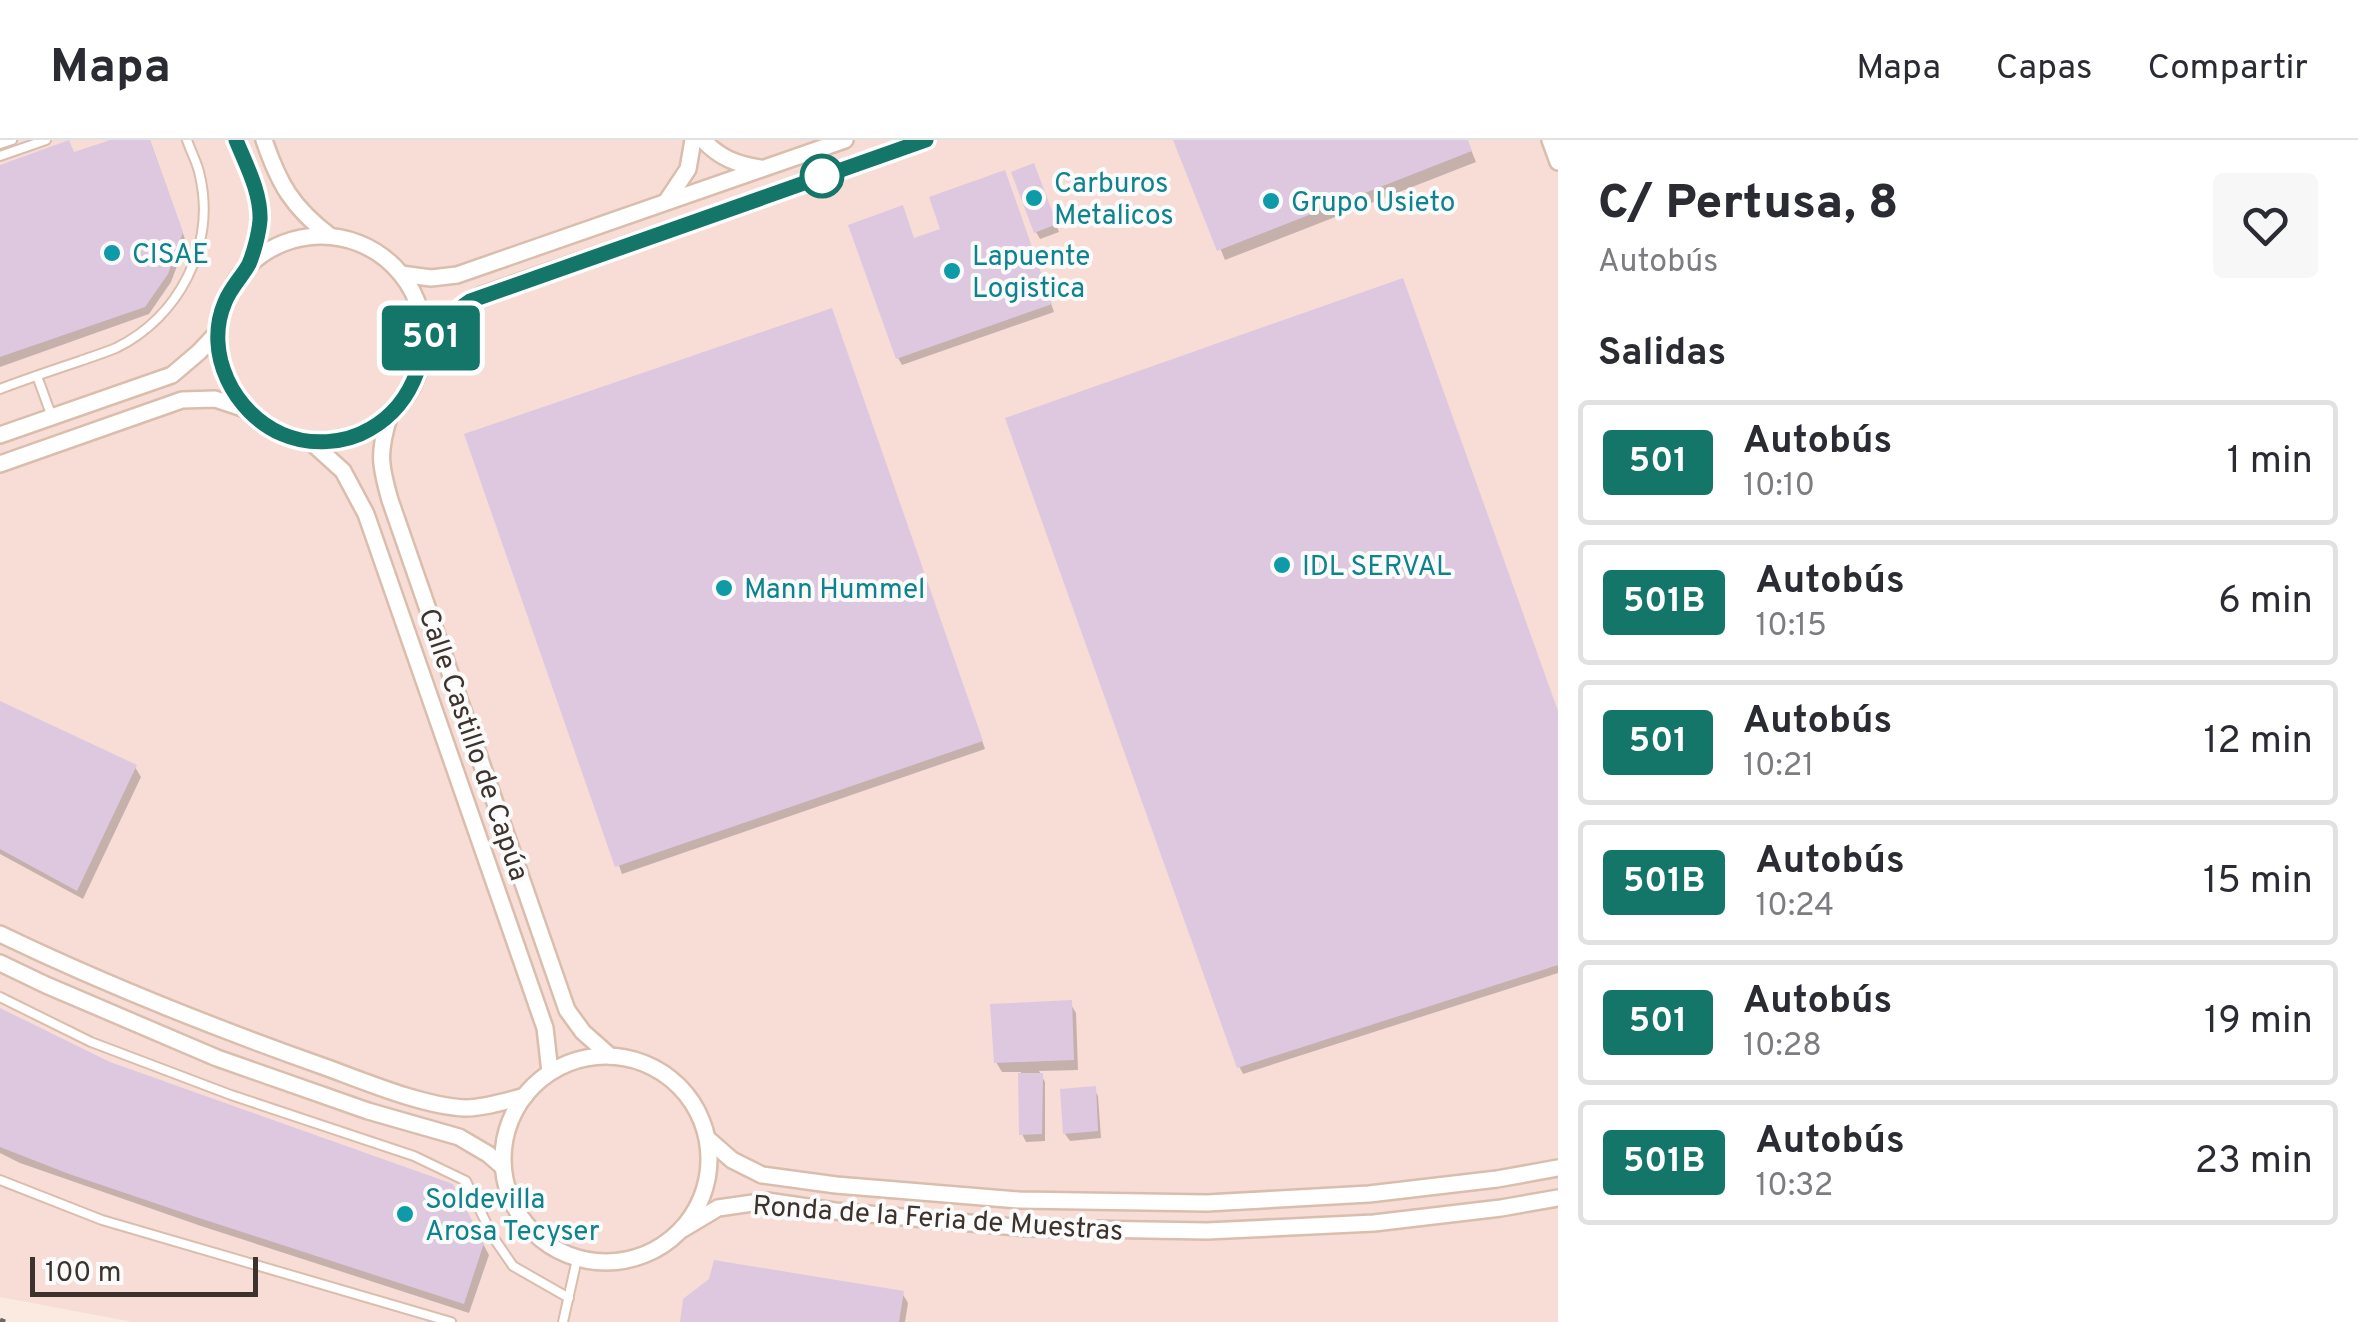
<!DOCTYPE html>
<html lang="es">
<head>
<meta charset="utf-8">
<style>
	:root { --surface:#fff; --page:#f7f7f7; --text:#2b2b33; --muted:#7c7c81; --line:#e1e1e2 }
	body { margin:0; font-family:Overpass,sans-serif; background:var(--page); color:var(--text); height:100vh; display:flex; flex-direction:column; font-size:38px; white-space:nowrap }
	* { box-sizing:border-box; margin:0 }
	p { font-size:32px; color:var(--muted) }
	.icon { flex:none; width:55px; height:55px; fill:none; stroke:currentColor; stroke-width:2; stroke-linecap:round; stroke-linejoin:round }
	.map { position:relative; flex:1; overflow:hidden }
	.drawer { display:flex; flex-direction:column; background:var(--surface); width:800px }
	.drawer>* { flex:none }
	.badge { padding:0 20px; border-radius:8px; font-size:35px; line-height:65px }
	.scale { position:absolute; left:30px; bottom:25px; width:228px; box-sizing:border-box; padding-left:10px; border:5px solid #3e332c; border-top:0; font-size:28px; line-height:35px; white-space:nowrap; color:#3e332c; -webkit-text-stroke:8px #fbfbfb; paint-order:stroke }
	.map>.badge { position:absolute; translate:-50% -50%; box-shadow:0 0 0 5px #fff }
	h2 { padding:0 40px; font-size:38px; line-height:90px }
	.round { display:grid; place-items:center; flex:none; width:105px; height:105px; border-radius:10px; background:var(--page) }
	.head { display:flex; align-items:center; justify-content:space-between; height:170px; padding:0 40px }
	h1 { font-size:48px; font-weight:800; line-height:75px }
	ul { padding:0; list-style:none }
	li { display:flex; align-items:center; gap:30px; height:125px; margin:0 20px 15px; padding:0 20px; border:5px solid var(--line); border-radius:10px }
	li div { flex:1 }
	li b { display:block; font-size:38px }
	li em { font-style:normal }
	li .badge { min-width:110px; font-weight:700; text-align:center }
	header { display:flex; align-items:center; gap:60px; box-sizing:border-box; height:140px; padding:0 50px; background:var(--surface); border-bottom:2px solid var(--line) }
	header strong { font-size:48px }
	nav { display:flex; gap:55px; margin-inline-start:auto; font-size:35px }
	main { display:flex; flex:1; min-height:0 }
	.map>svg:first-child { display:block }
	.industrial { fill:#f7ddd6 }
	.shadow { fill:#0003 }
	.building { fill:#dec8df }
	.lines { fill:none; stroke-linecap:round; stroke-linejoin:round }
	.service-casing { stroke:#d9bead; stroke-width:12 }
	.minor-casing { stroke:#d9bead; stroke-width:20 }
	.service { stroke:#fff; stroke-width:8 }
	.minor { stroke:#fff; stroke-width:15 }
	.rail { stroke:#71655d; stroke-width:5; stroke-dasharray:20 10; stroke-linecap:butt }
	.line-casing { stroke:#fff; stroke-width:22 }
	.line { stroke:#147668; stroke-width:15 }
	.stop-dot { fill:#fff; stroke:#147668; stroke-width:5 }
	.culture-dot { fill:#0f9aa8; stroke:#fbfbfb; stroke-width:4 }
	.labels { text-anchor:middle; stroke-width:8; stroke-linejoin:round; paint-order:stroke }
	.culture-label { font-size:28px; fill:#0d838f; stroke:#fbfbfb; text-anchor:start }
	.street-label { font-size:28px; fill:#3e332c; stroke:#fbfbfb }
</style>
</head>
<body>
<header>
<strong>Mapa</strong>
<nav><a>Mapa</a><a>Capas</a><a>Compartir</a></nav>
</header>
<main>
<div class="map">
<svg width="1558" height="1182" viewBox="0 0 1558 1182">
	<rect width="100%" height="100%" fill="#fbeadf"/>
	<polygon class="industrial" points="0,0 1558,0 1558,1182 133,1182 0,1157"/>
	<g class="shadow">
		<polygon points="118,0 150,0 186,102 171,142 149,174 0,227 0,27 74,14"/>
		<polygon points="1176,0 1467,0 1476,22 1225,120"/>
		<polygon points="1037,33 1059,92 1040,99 1036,92"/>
		<polygon points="1008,40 1054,172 902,225 898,218 915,100 944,90"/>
		<polygon points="831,171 985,609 622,734 468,296"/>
		<polygon points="0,564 135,627 141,637 83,759 0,714"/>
		<polygon points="1558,573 1558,833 1243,934 1239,926"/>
		<polygon points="1070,863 1076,873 1078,930 1039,931 1045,942 1045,1001 1026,1002 1022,994 1021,932 1002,932 996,922"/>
		<polygon points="0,870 109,925 452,1046 489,1115 469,1173 201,1086 20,1023 0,1013"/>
		<polygon points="1094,949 1098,956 1101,998 1070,1001 1065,994"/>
		<polygon points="902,1153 908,1163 905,1182 682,1182"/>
	</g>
	<g class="building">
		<polygon points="69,0 74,12 110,0 150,0 183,92 168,134 145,167 0,217 0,25"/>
		<polygon points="1173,0 1468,0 1472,11 1217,111"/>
		<polygon points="1034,23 1057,84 1034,93 1011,32"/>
		<polygon points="1005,30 1052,164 896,219 848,85 903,65 914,98 940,89 929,57"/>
		<polygon points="1403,138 1558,571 1558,825 1237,928 1005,278"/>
		<polygon points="832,168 983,601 615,727 464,294"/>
		<polygon points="0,561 137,625 77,751 0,709"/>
		<polygon points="1072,860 1074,920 994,923 990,864"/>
		<polygon points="0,868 110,922 453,1044 484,1103 464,1164 193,1076 69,1034 0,1007"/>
		<polygon points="1018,933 1043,933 1042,994 1019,995"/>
		<polygon points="1096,946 1098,991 1063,994 1060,949"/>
		<polygon points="714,1120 904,1151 899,1182 680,1182 683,1159 709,1139"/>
	</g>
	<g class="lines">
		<g class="service-casing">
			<g id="service">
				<polyline points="0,4 12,0"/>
				<polyline points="0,16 46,0"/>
				<polyline points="37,236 52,277"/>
				<path d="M 0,249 C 26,239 53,230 80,221 C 91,217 104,213 116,208 C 179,177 216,106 200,36 C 198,24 191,12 187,0"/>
				<polyline points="0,857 91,902 231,955 414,1016 466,1041 493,1097 513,1126 569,1158"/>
				<polyline points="0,1040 102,1080 451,1182"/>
				<polyline points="563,1182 577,1119"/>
			</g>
		</g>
		<g class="minor-casing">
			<g id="minor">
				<path d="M 236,0 C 247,27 263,56 259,85 C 257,99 252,112 249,125"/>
				<path d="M 264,0 C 279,44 292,67 330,96"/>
				<path d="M 703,0 C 720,18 736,24 760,28"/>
				<polyline points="1550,0 1558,22"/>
				<polyline points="666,62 688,29 693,0"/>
				<circle cx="321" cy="199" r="103"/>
				<polyline points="401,134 431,138 457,135 845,0"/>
				<polyline points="424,206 457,169 482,155 926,0"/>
				<path d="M 389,277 C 378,313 380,325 390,360 L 567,870 L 583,892 L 610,916"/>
				<polyline points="0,295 172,235 199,212 218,192"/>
				<polyline points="311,302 343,331 366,374 545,888 550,932"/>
				<polyline points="0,324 182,260 215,259 245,269"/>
				<path d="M 0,794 C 106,845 215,888 325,927 C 366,942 423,966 465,968 C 485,968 506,961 525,956"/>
				<polyline points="0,823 46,845 217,918 368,971 459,997 488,1014 503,1027"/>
				<circle cx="606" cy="1019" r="103"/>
				<polyline points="708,999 732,1020 762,1035 836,1045 1019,1060 1207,1063 1369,1054 1497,1039 1558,1028"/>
				<polyline points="683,1089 718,1068 767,1061 835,1071 1027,1088 1207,1091 1374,1083 1501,1068 1558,1058"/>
			</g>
		</g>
		<use href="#service" class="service"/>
		<use href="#minor" class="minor"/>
		<polyline class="rail" points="0,1180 5,1182"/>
	</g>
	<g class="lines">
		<g class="line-casing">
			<path id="line" d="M 236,0 C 246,25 261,52 260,80 C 259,93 254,112 249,124 C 242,137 231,147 225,162 C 203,213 234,273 282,294 C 309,306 345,304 370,289 C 393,276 408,257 417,232 C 420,222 421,212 427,203 C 438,186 453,172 470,161 L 926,0"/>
		</g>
		<use href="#line" class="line"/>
	</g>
	<circle class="stop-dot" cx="822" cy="36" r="20"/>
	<g class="culture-dot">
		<circle cx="1034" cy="58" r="10"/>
		<circle cx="1271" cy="61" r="10"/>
		<circle cx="112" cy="113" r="10"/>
		<circle cx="952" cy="131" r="10"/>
		<circle cx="1282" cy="425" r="10"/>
		<circle cx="724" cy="448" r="10"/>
		<circle cx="405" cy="1074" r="10"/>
	</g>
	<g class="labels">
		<g class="culture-label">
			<text x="1054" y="52">Carburos<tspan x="1054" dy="32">Metalicos</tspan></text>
			<text x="1291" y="71">Grupo Usieto</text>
			<text x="132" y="123">CISAE</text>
			<text x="972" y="125">Lapuente<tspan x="972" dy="32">Logistica</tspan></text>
			<text x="1302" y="435">IDL SERVAL</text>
			<text x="744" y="458">Mann Hummel</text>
			<text x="425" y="1068">Soldevilla<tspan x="425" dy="32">Arosa Tecyser</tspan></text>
		</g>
		<g class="street-label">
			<text transform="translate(475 604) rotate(71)" y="10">Calle Castillo de Capúa</text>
			<text transform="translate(938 1077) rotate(4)" y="10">Ronda de la Feria de Muestras</text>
		</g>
	</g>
</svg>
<div class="scale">100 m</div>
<b class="badge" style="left:431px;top:198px;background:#147668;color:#fff">501</b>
</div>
<section class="drawer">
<div class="head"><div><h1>C/ Pertusa, 8</h1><p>Autobús</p></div><a class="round"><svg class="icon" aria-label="heart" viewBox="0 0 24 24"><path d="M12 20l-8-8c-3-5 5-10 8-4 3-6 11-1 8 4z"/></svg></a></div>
<h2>Salidas</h2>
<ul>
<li><span class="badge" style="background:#147668;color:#fff">501</span><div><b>Autobús</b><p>10:10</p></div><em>1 min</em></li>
<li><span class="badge" style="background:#147668;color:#fff">501B</span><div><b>Autobús</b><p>10:15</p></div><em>6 min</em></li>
<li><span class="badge" style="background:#147668;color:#fff">501</span><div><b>Autobús</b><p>10:21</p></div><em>12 min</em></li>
<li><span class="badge" style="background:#147668;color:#fff">501B</span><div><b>Autobús</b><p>10:24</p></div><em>15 min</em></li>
<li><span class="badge" style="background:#147668;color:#fff">501</span><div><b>Autobús</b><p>10:28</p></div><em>19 min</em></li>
<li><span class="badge" style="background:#147668;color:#fff">501B</span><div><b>Autobús</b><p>10:32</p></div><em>23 min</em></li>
</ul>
</section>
</main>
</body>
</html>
